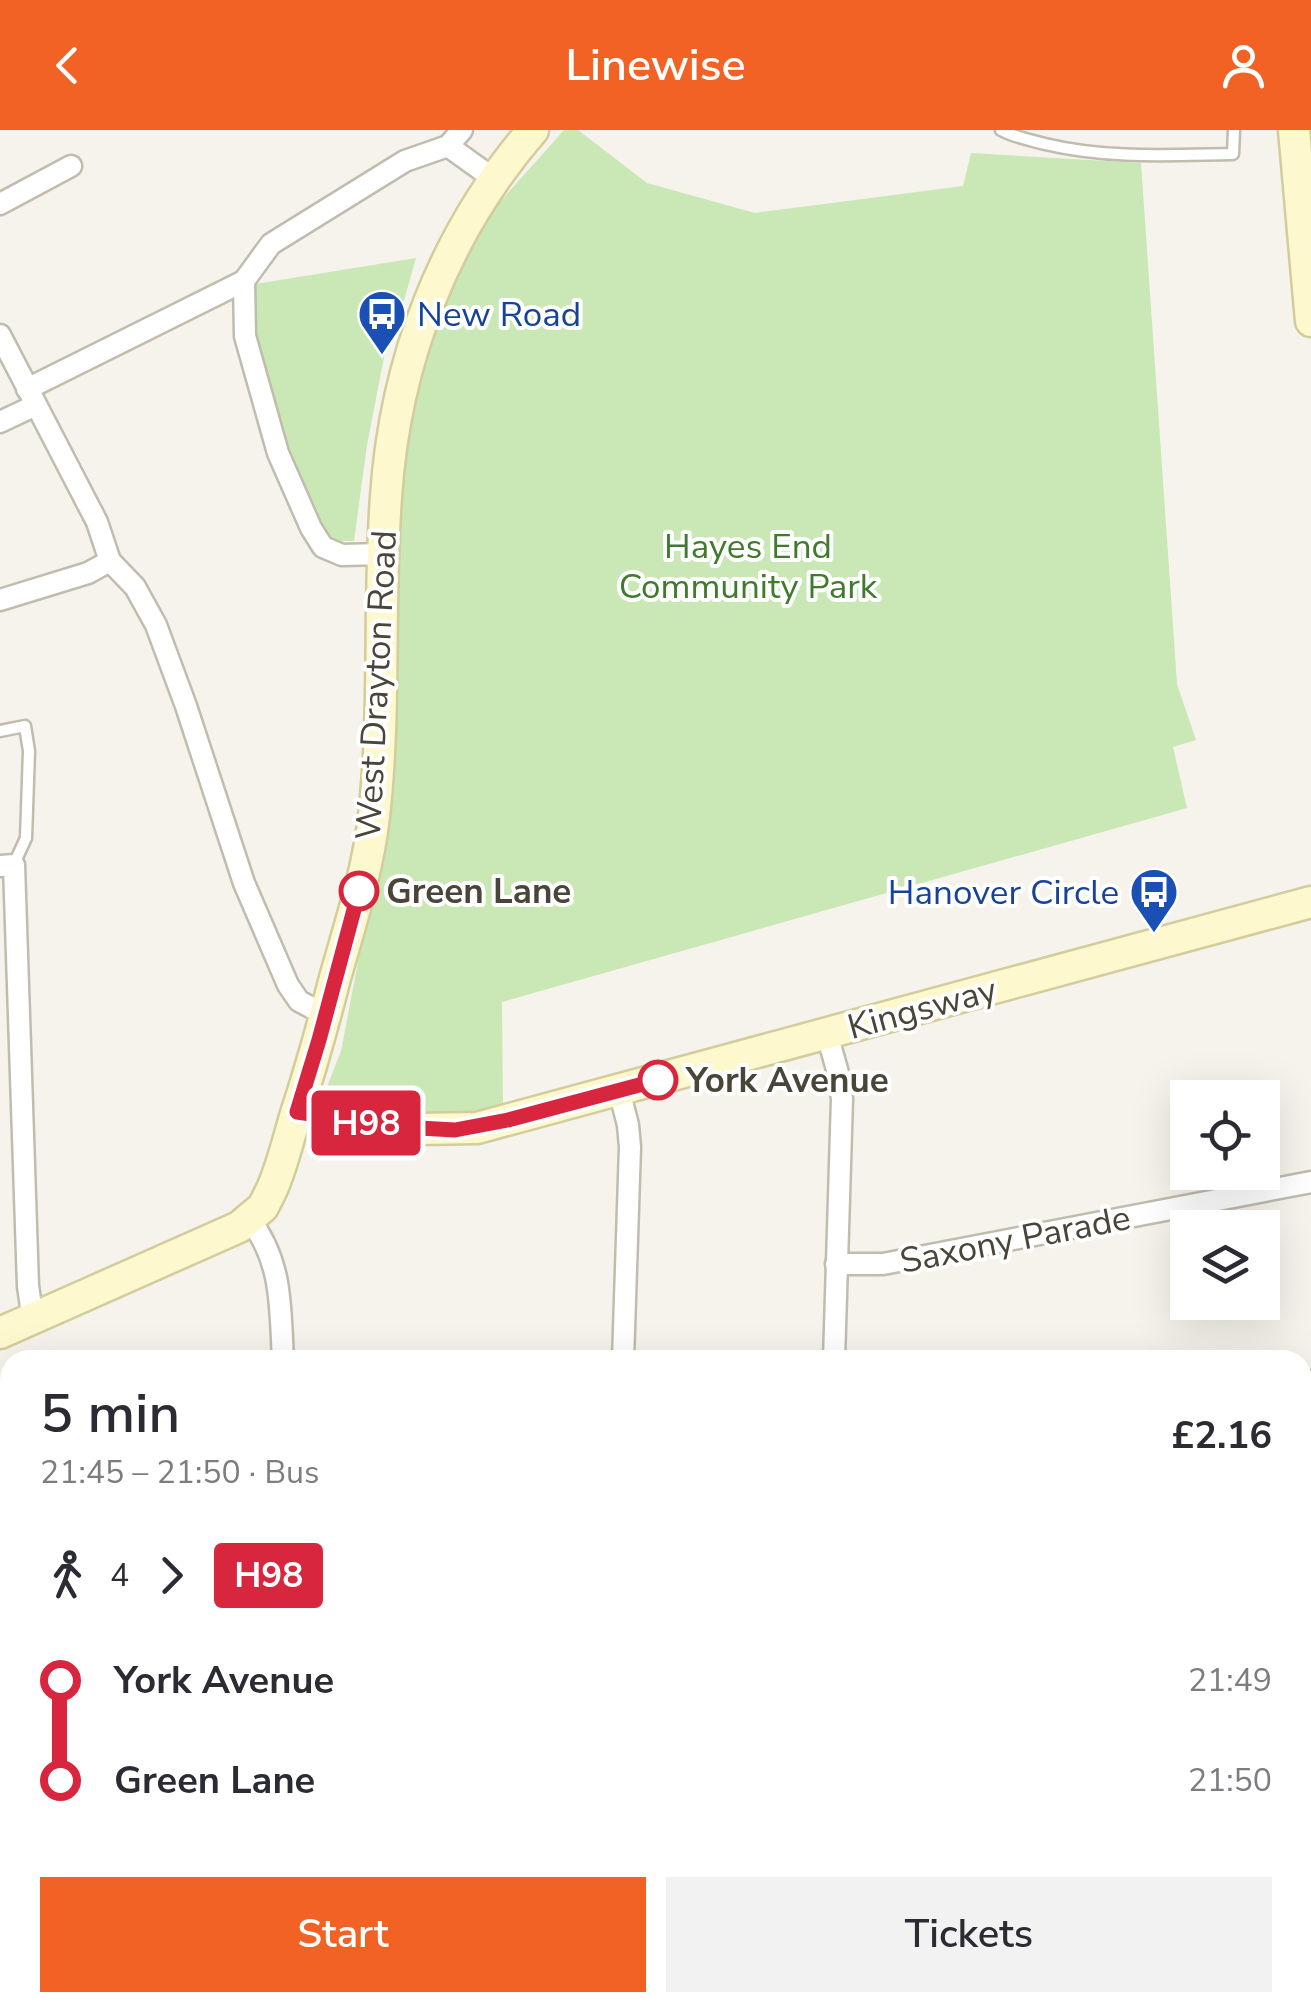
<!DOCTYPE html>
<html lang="en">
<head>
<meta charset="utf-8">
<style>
	:root { --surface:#fff; --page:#f2f2f3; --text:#2b2b33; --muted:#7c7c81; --accent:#f26225 }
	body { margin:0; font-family:"Nunito Sans",sans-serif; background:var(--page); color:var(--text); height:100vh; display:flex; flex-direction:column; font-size:38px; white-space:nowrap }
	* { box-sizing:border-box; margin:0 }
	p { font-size:32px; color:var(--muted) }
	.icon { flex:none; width:55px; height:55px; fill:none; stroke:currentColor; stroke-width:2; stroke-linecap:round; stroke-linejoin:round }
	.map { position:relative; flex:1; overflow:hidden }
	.drawer { position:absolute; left:0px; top:1220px; width:1312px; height:662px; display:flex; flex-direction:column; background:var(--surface); border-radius:30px 30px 0 0; box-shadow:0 10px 40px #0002 }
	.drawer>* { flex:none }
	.badge { padding:0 20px; border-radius:8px; font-size:35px; line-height:65px }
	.fabs { position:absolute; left:1170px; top:950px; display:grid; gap:20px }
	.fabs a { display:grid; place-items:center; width:110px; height:110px; border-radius:0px; background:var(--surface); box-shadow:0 10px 40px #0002; font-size:50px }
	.map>.badge { position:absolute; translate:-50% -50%; box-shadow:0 0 0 5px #fff }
	.legs { display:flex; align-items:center; gap:15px; height:110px; padding:0 40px; font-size:32px }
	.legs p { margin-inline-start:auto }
	.headline { display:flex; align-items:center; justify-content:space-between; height:170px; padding:0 40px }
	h1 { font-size:55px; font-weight:600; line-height:75px }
	.primary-button { display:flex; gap:20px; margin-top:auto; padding:20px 40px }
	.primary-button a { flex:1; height:115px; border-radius:0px; background:var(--accent); color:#fff; font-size:40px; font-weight:600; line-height:115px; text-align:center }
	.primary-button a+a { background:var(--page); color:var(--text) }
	ul { padding:0 40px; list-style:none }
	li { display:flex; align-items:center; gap:35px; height:100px; font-size:38px }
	li i { display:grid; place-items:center; width:15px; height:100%; margin:0 12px; background:currentColor }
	li i::after { content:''; width:25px; height:25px; margin:-12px; border:8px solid; border-radius:50%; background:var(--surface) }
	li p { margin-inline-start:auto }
	li:first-child i { background:linear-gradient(#0000 50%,currentColor 0) }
	li:last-child i { background:linear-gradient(currentColor 50%,#0000 0) }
	header { display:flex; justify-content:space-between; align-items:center; height:130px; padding:0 40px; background:var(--accent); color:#fff; font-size:45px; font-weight:600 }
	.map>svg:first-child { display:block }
	.green { fill:#cae7b6 }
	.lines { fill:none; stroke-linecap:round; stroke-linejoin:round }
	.lane-casing { stroke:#c0bdae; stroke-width:15 }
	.street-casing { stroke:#c0bdae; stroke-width:25 }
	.secondary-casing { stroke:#d3cc9c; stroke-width:35 }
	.lane { stroke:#fff; stroke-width:10 }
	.street { stroke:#fff; stroke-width:20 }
	.secondary { stroke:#fdf8ce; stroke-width:30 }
	.line-1-casing { stroke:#fff; stroke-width:22 }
	.line-1 { stroke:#d7263d; stroke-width:15 }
	.stop-1-dot { fill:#fff; stroke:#d7263d; stroke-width:5 }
	.labels { text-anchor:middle; stroke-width:8; stroke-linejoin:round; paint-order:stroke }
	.transit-label { font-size:35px; fill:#164399; stroke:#fff; text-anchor:start }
	.park-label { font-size:35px; fill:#3f7a2d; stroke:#fff }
	.street-label { font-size:35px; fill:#494539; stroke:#fff }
	.stop-label { font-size:35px; font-weight:bold; fill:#494539; stroke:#fff; text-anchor:start }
</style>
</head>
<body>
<header><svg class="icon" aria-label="back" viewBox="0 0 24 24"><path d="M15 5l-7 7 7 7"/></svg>Linewise<svg class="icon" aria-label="person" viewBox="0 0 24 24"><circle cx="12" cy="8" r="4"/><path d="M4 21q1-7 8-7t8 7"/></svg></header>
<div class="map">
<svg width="1311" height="1882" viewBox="0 0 1311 1882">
	<rect width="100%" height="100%" fill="#f5f3eb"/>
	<g class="green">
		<polygon points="564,0 578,0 647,53 755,83 963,56 971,23 1141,33 1177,554 1196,610 1173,617 1187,678 502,872 503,977 442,985 325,962 341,921 383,702 396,401 413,276 438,178 481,93"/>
		<polygon points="416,128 401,181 386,217 367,315 354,411 325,411 309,383 260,246 249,155"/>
	</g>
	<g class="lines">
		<g class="lane-casing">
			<g id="lane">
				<path d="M 1001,0 C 1014,7 1030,10 1045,14 C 1108,29 1169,25 1233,24 L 1234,0"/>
				<polyline points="0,601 25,596 29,621 26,708 14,734"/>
			</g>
		</g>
		<g class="street-casing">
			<g id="street">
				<polyline points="448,16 494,49"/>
				<polyline points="0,74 71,36"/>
				<polyline points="0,205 97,392 110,431 135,457 156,495 186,576 244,753 288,855 299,871 314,879 326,882"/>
				<polyline points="27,259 244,151"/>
				<polyline points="0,292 36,275"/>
				<polyline points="383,424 342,425 323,417 311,398 278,323 245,206 244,151 271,114 405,31 448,16 462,0"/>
				<polyline points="0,470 88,443 110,431"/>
				<polyline points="0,736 14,735 28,1156 31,1177 35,1188"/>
				<polyline points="827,904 838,943 842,969 834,1230"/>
				<polyline points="619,960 628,995 630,1017 623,1230"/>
				<path d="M 250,1090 C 283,1133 280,1178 283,1230"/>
				<polyline points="836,1134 883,1134 1311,1052"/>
				<polyline points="1302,1252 1311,1251"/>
				<polyline points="0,1431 10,1425"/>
				<polyline points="1302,1465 1311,1464"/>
				<polyline points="0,1611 10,1629"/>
				<polyline points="0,1650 10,1645"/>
				<polyline points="1302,1663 1311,1662"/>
				<polyline points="0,1871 10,1865"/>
				<polyline points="129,1872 134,1882"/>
				<polyline points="405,1872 405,1882"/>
				<polyline points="878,1872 887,1882"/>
				<polyline points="1137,1872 1146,1882"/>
				<polyline points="917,1882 927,1872"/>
			</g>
		</g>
		<g class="secondary-casing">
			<g id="secondary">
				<polyline points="1294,0 1311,191"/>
				<polyline points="297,981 419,999 477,998 1311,772"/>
				<path d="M 0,1203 L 239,1097 L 263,1077 L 272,1059 C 282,1036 288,1011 295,987 C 310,941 323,895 335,848 C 350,794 368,741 374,686 C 386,580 378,473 386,367 C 395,231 444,103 533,0"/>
			</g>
		</g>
		<use href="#lane" class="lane"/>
		<use href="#street" class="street"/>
		<use href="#secondary" class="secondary"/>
	</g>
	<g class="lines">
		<g class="line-1-casing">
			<polyline id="line-1" points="359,761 319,910 297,982 401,997 455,1000 508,990 658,950"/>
		</g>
		<use href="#line-1" class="line-1"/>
	</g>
	<defs>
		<g id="bus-pin" transform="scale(2.5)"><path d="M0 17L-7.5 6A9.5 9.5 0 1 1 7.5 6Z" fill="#1a4fb4" stroke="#fff"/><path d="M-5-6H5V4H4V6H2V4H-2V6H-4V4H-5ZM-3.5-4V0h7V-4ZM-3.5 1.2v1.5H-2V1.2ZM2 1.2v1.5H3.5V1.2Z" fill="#fff"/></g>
	</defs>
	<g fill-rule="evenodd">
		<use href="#bus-pin" x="382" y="184"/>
		<use href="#bus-pin" x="1154" y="762"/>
	</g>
	<g class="stop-1-dot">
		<circle cx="359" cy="761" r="18"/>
		<circle cx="658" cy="950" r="18"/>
	</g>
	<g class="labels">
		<g class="transit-label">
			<text x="417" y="196">New Road</text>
			<text x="1119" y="774" text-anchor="end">Hanover Circle</text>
		</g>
		<g class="park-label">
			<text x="748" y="428">Hayes End<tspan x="748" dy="40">Community Park</tspan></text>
		</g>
		<g class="street-label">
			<text transform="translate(376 555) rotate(-87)" y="12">West Drayton Road</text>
			<text transform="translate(922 878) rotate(-15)" y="12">Kingsway</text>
			<text transform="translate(1015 1109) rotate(-11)" y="12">Saxony Parade</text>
		</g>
		<g class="stop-label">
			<text x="386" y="773">Green Lane</text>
			<text x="686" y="962">York Avenue</text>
		</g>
	</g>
</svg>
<div class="fabs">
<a><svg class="icon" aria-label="locate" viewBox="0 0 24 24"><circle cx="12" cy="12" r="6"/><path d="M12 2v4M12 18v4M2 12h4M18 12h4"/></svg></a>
<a><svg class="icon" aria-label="layers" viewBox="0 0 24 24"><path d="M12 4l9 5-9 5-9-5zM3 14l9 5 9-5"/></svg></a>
</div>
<b class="badge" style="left:366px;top:993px;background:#d7263d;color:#fff">H98</b>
<section class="drawer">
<div class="headline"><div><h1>5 min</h1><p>21:45 – 21:50 · Bus</p></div><b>£2.16</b></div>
<div class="legs"><svg class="icon" aria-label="walk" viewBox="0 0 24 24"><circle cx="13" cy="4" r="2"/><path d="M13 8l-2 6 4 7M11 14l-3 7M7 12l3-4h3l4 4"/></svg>4<svg class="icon" aria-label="forward" viewBox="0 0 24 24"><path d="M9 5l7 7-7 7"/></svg><b class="badge" style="background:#d7263d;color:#fff">H98</b></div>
<ul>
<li><i style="color:#d7263d"></i><b>York Avenue</b><p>21:49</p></li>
<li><i style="color:#d7263d"></i><b>Green Lane</b><p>21:50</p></li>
</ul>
<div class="primary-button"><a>Start</a><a>Tickets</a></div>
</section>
</div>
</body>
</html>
